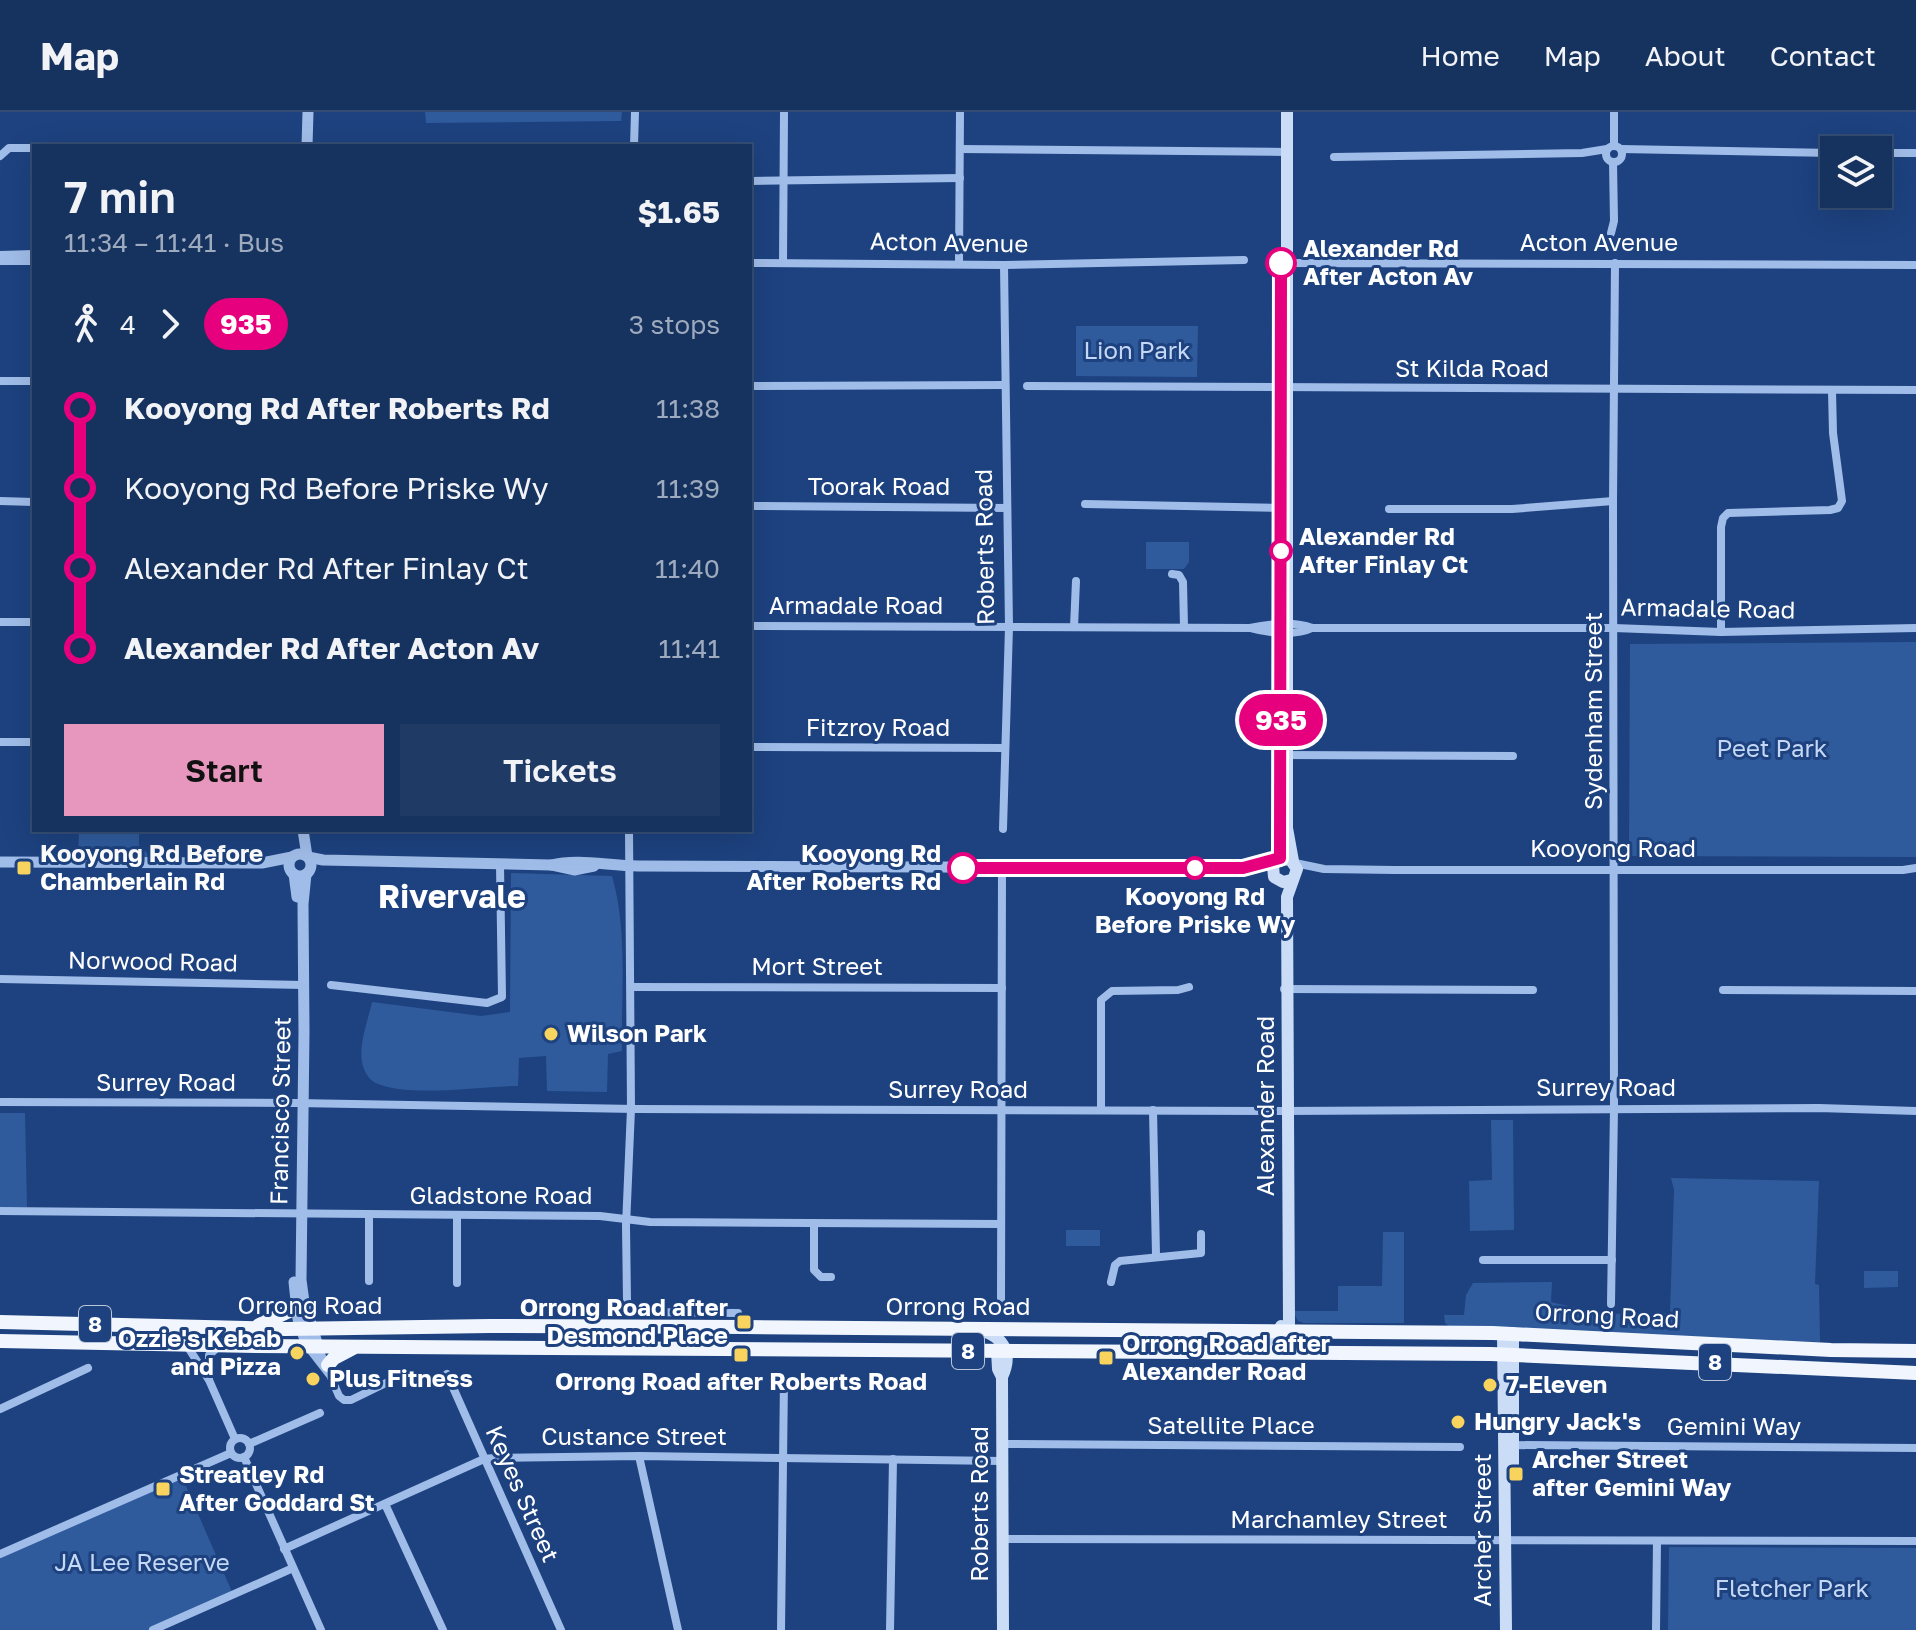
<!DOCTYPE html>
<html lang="en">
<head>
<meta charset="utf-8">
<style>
	:root { --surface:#16325f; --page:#1f3a65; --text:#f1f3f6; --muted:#9eaabd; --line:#354d74; --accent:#e797bd }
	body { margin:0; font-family:"Golos Text",sans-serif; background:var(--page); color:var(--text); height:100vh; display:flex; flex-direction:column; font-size:30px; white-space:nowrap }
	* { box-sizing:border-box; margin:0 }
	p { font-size:26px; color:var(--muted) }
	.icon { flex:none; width:44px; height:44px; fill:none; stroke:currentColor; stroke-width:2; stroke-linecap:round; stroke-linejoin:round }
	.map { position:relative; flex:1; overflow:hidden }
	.sheet { position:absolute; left:32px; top:32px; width:720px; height:688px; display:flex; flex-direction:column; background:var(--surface); border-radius:0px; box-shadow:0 8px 32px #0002,0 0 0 2px var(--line) }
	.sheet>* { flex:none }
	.badge { padding:0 16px; border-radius:26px; font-size:28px; line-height:52px }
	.fabs { position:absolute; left:1820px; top:24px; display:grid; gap:16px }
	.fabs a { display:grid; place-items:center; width:72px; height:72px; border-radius:0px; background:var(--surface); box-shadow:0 8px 32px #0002,0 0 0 2px var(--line); font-size:40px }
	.map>.badge { position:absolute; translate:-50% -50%; box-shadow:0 0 0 4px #fff }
	.legs { display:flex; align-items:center; gap:12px; height:88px; padding:0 32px; font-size:26px }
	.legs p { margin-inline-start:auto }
	.head { display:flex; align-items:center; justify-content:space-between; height:136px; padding:0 32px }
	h1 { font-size:44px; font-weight:600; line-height:60px }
	.primary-button { display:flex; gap:16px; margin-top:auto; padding:16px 32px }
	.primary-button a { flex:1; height:92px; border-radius:0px; background:var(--accent); color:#111; font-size:32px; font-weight:600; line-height:92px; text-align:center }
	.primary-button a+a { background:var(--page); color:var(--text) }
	ul { padding:0 32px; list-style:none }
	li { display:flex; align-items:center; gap:28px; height:80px; font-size:30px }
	li i { display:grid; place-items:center; width:12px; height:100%; margin:0 10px; background:currentColor }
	li i::after { content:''; width:20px; height:20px; margin:-10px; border:6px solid; border-radius:50%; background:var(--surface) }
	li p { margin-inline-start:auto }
	li:first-child i { background:linear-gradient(#0000 50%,currentColor 0) }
	li:last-child i { background:linear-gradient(currentColor 50%,#0000 0) }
	header { display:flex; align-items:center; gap:48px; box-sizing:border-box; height:112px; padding:0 40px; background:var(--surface); border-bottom:2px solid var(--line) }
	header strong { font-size:38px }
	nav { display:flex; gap:44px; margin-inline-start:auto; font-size:28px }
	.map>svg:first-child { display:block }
	.green { fill:#2f5b9d }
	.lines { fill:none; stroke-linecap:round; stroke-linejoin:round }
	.minor { stroke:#a0bde9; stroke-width:8 }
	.tertiary { stroke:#a0bde9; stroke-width:11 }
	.secondary { stroke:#cbdcf7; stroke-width:12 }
	.trunk { stroke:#f1f6fe; stroke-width:14 }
	.line-1-casing { stroke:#fff; stroke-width:18 }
	.line-1 { stroke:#e6007e; stroke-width:12 }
	.stop-1-dot { fill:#fff; stroke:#e6007e; stroke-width:4 }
	.poi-dot { fill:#f8d45e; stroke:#1d427f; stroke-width:3 }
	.labels { text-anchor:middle; stroke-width:6; stroke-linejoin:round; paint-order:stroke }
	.shield { fill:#1d427f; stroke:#bbc6d9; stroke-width:2 }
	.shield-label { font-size:22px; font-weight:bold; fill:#fff }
	.street-label { font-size:24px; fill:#fff; stroke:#1d427f }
	.stop-label { font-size:24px; font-weight:bold; fill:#fff; stroke:#1d427f; text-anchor:start }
	.park-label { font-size:24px; fill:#c4d8f6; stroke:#1d427f }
	.poi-label { font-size:24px; font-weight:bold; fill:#fff; stroke:#1d427f; text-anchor:start }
	.district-label { font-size:32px; font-weight:bold; fill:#fff; stroke:#1d427f }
</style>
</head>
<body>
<header>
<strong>Map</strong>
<nav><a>Home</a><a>Map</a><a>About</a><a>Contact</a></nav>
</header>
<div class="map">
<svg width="1916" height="1518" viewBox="0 0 1916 1518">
	<rect width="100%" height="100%" fill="#1d427f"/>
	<g class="green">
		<polygon points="425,0 622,0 621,9 426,11"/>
		<polygon points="1076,214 1198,214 1197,265 1076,264"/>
		<polygon points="1146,430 1189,430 1189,450 1184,457 1146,457"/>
		<polygon points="1916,530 1916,745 1629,744 1630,532"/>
		<polygon points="79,718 139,718 139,733 147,741 148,746 78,745"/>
		<path d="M 511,761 L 612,764 C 628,819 621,882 622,939 L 608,942 L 607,980 L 547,979 L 546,944 L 519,946 L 518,974 C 479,974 417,985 381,973 C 373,971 367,965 364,957 C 356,938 368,909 372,890 L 481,904 L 510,900 Z"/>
		<polygon points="0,1001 25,1001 27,1095 0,1096"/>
		<polygon points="1491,1008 1513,1008 1514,1118 1470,1119 1469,1069 1492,1068"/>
		<polygon points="1671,1066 1819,1069 1815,1172 1819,1173 1820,1230 1450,1215 1445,1211 1444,1203 1464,1203 1466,1183 1473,1171 1552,1170 1551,1190 1602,1202 1670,1201 1674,1078"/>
		<rect x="1066" y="1118" width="34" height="16"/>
		<polygon points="1383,1120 1404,1120 1404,1211 1304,1211 1298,1209 1293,1199 1338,1199 1338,1174 1382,1174"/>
		<polygon points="1864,1159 1898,1159 1898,1175 1864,1176"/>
		<polygon points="181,1363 233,1482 153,1518 0,1518 0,1442"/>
		<polygon points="1669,1435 1916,1436 1916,1518 1668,1518"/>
	</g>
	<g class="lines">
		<g class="minor">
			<circle cx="1614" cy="42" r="8"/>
			<polyline points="226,34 295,34"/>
			<polyline points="634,34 635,0"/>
			<polyline points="1614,34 1614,0"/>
			<polyline points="960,37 1287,40"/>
			<polyline points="1621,37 1834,41"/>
			<polyline points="1878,41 1916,41"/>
			<polyline points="0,44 9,36 34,36"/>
			<polyline points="1334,45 1582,41 1607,37"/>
			<polyline points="750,69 960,66"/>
			<polyline points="1611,121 1614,109 1613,50"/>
			<polyline points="0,143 34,142"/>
			<polyline points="0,149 34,149"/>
			<polyline points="750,151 1004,153 1244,148"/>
			<polyline points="783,151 784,0"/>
			<polyline points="959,151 960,0"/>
			<polyline points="1285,151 1916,153"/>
			<polyline points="0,269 34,269"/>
			<polyline points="750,274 1005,273"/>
			<polyline points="1027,274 1916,278"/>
			<polyline points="0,389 34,390"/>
			<polyline points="1085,392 1287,396"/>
			<polyline points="750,394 1007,396"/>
			<polyline points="1389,397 1512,397 1613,389"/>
			<polyline points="1172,462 1179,463 1183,470 1184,515"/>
			<polyline points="0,510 34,510"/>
			<path d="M 750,514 L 1250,516 C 1267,512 1295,509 1312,516 L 1614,516 L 1721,520 L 1916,516"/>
			<polyline points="1074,515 1076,469"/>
			<path d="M 1250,516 C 1267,521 1296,524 1312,516"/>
			<polyline points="1721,520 1721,415 1723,406 1728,401 1830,398 1838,396 1842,389 1833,321 1832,279"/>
			<polyline points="0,630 34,630"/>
			<polyline points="750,635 1005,636"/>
			<polyline points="1282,643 1513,644"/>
			<polyline points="1003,717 1009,515 1004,153"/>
			<polyline points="629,718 631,997 626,1114 627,1189 635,1200 738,1201"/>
			<polyline points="1295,751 1324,757 1395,758 1903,758 1916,756"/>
			<polyline points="0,867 304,873"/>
			<polyline points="331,873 487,891 502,885 500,753"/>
			<polyline points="631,875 1002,876"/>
			<polyline points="1284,877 1533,878"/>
			<polyline points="1723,878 1916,879"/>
			<polyline points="0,990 296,991 636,997 1281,999 1819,996 1916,999"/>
			<polyline points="1101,998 1101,888 1112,879 1178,878 1189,875"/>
			<polyline points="1153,998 1156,1143"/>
			<polyline points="0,1099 600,1104 650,1110 1001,1112"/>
			<polyline points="814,1111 814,1158 821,1165 831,1165"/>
			<polyline points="1483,1148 1612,1148"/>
			<polyline points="369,1169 369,1103"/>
			<polyline points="1111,1170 1115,1153 1120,1149 1201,1141 1201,1122"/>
			<polyline points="457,1171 457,1105"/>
			<polyline points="1001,1189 1002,756"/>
			<polyline points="1611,1192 1614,996 1613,389 1615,151"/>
			<polyline points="186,1232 209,1268 235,1327"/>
			<polyline points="308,1235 329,1262"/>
			<polyline points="318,1235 339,1284 344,1288 351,1288 390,1269"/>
			<polyline points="447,1262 561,1518"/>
			<polyline points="209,1267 209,1243 219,1234"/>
			<polyline points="0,1297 88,1256"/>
			<circle cx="240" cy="1336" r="10"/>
			<polyline points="249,1332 320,1301"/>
			<polyline points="1003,1332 1460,1335"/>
			<polyline points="1509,1333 1916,1336"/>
			<polyline points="639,1344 678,1518"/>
			<polyline points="244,1345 321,1518"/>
			<polyline points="385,1392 443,1518"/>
			<polyline points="1002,1427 1916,1429"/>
			<polyline points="284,1437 484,1347 494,1346 639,1344 1002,1349"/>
			<polyline points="0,1442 231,1341"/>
			<polyline points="153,1518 293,1456"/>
			<polyline points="781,1518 784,1267"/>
			<polyline points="890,1518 893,1347"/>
			<polyline points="1656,1518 1657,1429"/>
		</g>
		<g class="tertiary">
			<polyline points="307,34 308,0"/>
			<polyline points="303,718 307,744"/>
			<circle cx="300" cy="753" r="11"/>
			<polyline points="308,745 323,748 551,753 574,758 594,754"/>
			<polyline points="0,750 262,751 292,745"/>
			<path d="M 551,753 C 579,746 608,754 638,754 L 1192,756 L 1243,756 L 1278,748"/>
			<polyline points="294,762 297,785"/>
			<polyline points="306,762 303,792 304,920 301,1168 304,1190 318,1234"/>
			<polyline points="294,1170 298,1207 307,1234"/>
		</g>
		<g class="secondary">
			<polyline points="1287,0 1287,716 1293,749"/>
			<polyline points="1281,1214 1289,1229 1310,1241"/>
			<path d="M 983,1219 C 1006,1226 1012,1244 1002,1265 L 1003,1518"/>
			<polyline points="1503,1221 1506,1518"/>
			<polyline points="997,1239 998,1257 1002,1265"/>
			<polyline points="1264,1241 1289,1212 1287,785 1297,757 1290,747 1278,748 1273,754 1274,765 1283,770 1291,768"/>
			<polyline points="1513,1362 1513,1221"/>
		</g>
		<g class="trunk">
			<polyline points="0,1210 286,1217 490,1214 746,1215 1493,1221 1831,1238 1916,1239"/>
			<polyline points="259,1213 296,1196"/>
			<polyline points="0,1229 256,1234 1491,1242 1916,1261"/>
			<polyline points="328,1253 334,1246 353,1236"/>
		</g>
	</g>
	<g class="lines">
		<g class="line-1-casing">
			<polyline id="line-1" points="963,756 1243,756 1280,746 1281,151"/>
		</g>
		<use href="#line-1" class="line-1"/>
	</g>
	<g class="stop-1-dot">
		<circle cx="1281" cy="151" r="14"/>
		<circle cx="1281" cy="439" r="10"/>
		<circle cx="963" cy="756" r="14"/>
		<circle cx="1195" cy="756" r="10"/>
	</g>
	<g class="poi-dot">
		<rect x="16" y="748" width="16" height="16" rx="4"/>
		<circle cx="551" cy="922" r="8"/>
		<rect x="736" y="1202" width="16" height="16" rx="4"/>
		<circle cx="297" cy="1241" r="8"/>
		<rect x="733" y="1235" width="16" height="16" rx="4"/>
		<rect x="1098" y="1238" width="16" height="16" rx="4"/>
		<circle cx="313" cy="1267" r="8"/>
		<circle cx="1490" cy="1273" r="8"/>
		<circle cx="1458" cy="1310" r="8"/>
		<rect x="1508" y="1354" width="16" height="16" rx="4"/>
		<rect x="155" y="1369" width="16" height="16" rx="4"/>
	</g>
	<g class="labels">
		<g class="shield">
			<rect x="79" y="1194" width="32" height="36" rx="6"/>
			<rect x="952" y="1221" width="32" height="36" rx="6"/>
			<rect x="1699" y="1232" width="32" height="36" rx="6"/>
		</g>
		<g class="shield-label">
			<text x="95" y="1220">8</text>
			<text x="968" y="1247">8</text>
			<text x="1715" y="1258">8</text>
		</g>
		<g class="street-label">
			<text transform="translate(949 131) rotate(1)" y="8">Acton Avenue</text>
			<text x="1599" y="139">Acton Avenue</text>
			<text x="1472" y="265">St Kilda Road</text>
			<text x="879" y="383">Toorak Road</text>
			<text transform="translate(985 435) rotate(-91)" y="8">Roberts Road</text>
			<text x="856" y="502">Armadale Road</text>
			<text transform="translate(1708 497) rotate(1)" y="8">Armadale Road</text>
			<text transform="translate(1594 599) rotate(-90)" y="8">Sydenham Street</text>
			<text x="878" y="624">Fitzroy Road</text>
			<text x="1613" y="745">Kooyong Road</text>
			<text transform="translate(153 850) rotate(1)" y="8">Norwood Road</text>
			<text x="817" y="863">Mort Street</text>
			<text x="166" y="979">Surrey Road</text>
			<text x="1606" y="984">Surrey Road</text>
			<text x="958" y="986">Surrey Road</text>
			<text transform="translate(1266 994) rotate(-90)" y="8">Alexander Road</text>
			<text transform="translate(281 999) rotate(-89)" y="8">Francisco Street</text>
			<text x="501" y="1092">Gladstone Road</text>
			<text x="310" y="1202">Orrong Road</text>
			<text x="958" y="1203">Orrong Road</text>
			<text transform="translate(1607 1204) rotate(3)" y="8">Orrong Road</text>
			<text x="1231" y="1322">Satellite Place</text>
			<text x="1734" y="1323">Gemini Way</text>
			<text x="634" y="1333">Custance Street</text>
			<text transform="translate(522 1382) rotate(66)" y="8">Keyes Street</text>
			<text transform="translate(980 1392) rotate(-90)" y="8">Roberts Road</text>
			<text x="1339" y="1416">Marchamley Street</text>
			<text transform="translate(1483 1418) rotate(-90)" y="8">Archer Street</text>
		</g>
		<g class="stop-label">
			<text x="1303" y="145">Alexander Rd<tspan x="1303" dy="28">After Acton Av</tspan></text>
			<text x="1299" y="433">Alexander Rd<tspan x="1299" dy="28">After Finlay Ct</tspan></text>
			<text x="941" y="750" text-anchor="end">Kooyong Rd<tspan x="941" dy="28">After Roberts Rd</tspan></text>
			<text x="1195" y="793" text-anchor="middle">Kooyong Rd<tspan x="1195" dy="28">Before Priske Wy</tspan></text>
		</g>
		<g class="park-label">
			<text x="1137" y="247">Lion Park</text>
			<text x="1772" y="645">Peet Park</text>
			<text x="142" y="1459">JA Lee Reserve</text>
			<text x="1792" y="1485">Fletcher Park</text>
		</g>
		<g class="poi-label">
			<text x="40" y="750">Kooyong Rd Before<tspan x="40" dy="28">Chamberlain Rd</tspan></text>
			<text x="567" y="930">Wilson Park</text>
			<text x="728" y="1204" text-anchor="end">Orrong Road after<tspan x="728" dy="28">Desmond Place</tspan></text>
			<text x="281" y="1235" text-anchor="end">Ozzie's Kebab<tspan x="281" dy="28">and Pizza</tspan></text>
			<text x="1122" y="1240">Orrong Road after<tspan x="1122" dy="28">Alexander Road</tspan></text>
			<text x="329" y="1275">Plus Fitness</text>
			<text x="741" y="1278" text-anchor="middle">Orrong Road after Roberts Road</text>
			<text x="1506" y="1281">7-Eleven</text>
			<text x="1474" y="1318">Hungry Jack's</text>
			<text x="1532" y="1356">Archer Street<tspan x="1532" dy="28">after Gemini Way</tspan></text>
			<text x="179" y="1371">Streatley Rd<tspan x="179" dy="28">After Goddard St</tspan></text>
		</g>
		<g class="district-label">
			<text x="452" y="796">Rivervale</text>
		</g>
	</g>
</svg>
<div class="fabs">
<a><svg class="icon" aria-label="layers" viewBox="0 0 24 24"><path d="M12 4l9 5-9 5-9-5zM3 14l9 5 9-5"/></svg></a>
</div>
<b class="badge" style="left:1281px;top:608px;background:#e6007e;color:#fff">935</b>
<section class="sheet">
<div class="head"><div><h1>7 min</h1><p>11:34 – 11:41 · Bus</p></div><b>$1.65</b></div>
<div class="legs"><svg class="icon" aria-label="walk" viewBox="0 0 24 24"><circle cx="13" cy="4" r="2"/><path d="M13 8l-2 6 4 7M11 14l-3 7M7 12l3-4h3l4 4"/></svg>4<svg class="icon" aria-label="forward" viewBox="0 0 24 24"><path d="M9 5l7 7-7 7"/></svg><b class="badge" style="background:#e6007e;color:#fff">935</b><p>3 stops</p></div>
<ul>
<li><i style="color:#e6007e"></i><b>Kooyong Rd After Roberts Rd</b><p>11:38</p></li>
<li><i style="color:#e6007e"></i><span>Kooyong Rd Before Priske Wy</span><p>11:39</p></li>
<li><i style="color:#e6007e"></i><span>Alexander Rd After Finlay Ct</span><p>11:40</p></li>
<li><i style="color:#e6007e"></i><b>Alexander Rd After Acton Av</b><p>11:41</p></li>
</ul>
<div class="primary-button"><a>Start</a><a>Tickets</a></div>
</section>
</div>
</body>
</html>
